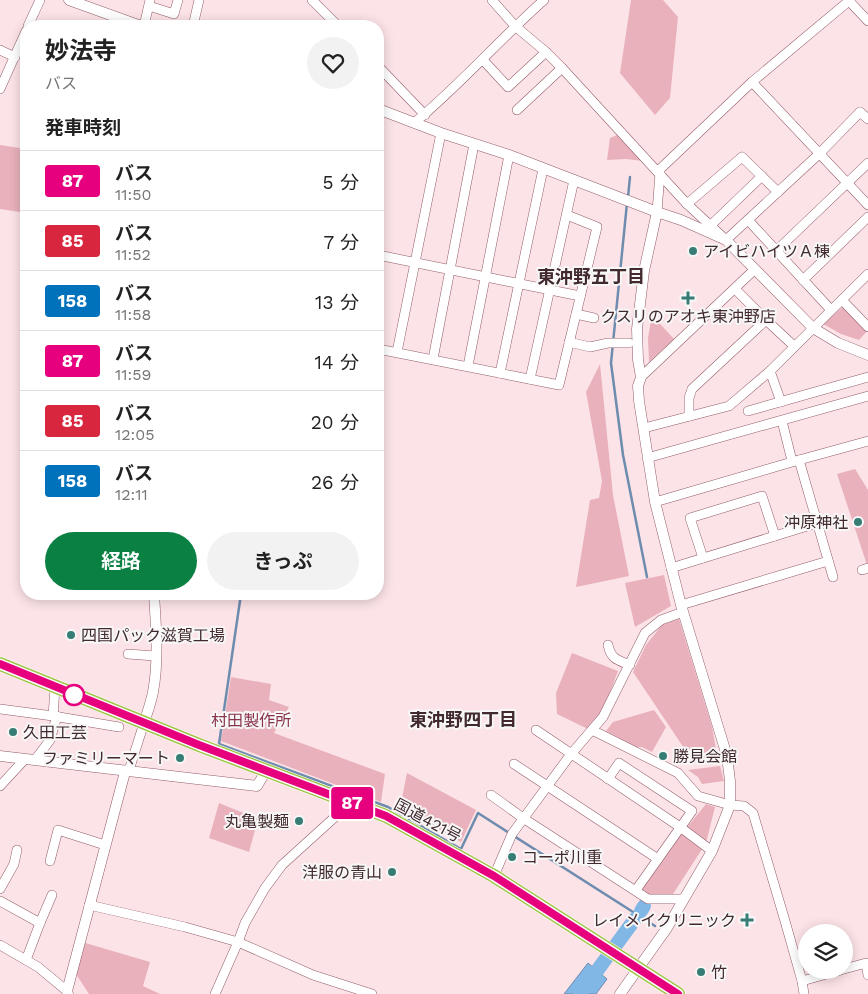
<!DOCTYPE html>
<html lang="ja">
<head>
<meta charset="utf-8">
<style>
	:root { --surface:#fff; --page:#f2f2f2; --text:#222; --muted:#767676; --line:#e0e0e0; --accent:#0b8043 }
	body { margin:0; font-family:"Work Sans","Noto Sans JP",sans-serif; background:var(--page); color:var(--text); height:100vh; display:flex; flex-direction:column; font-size:19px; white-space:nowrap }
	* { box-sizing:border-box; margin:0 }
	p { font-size:16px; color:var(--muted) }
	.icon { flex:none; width:28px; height:28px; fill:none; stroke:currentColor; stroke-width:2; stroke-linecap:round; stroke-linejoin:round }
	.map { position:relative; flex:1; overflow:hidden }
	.details { position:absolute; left:20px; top:20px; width:364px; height:580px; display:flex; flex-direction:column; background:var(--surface); border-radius:20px; box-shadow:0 2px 12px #0003 }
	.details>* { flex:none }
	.badge { padding:0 10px; border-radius:4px; font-size:18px; line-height:32px }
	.buttons { position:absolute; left:798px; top:924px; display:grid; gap:10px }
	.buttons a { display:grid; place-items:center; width:55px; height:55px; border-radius:50%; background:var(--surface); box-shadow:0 2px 12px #0003; font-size:25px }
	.map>.badge { position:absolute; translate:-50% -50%; box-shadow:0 0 0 2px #fff }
	h2 { padding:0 25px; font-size:19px; line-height:45px }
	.round { display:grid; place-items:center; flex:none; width:52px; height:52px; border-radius:26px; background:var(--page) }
	.summary { display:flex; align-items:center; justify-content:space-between; height:85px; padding:0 25px }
	h1 { font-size:24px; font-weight:700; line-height:38px }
	.action { display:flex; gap:10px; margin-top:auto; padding:10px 25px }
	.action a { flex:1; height:58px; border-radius:30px; background:var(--accent); color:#fff; font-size:20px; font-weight:700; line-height:58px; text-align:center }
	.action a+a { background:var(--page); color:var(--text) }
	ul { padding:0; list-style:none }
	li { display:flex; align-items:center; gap:15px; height:60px; padding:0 25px; border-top:1px solid var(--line) }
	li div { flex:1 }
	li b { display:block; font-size:19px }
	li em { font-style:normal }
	li .badge { min-width:55px; font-weight:700; text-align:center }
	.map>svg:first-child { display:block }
	.green { fill:#e9b1bc }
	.water { fill:#81b7e5; stroke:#6e8cae }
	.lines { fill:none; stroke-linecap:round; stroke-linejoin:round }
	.stream { stroke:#6e8cae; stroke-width:2.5 }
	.river { stroke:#81b7e5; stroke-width:14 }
	.minor-casing { stroke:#925d68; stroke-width:10 }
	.tertiary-casing { stroke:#925d68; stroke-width:11 }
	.trunk-casing { stroke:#fff; stroke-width:15 }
	.minor { stroke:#fff; stroke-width:9 }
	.tertiary { stroke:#fff; stroke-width:10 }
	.trunk { stroke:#a0c447; stroke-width:14 }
	.line-casing { stroke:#fff; stroke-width:11 }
	.line { stroke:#e6007e; stroke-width:8 }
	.poi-dot { fill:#367d75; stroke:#f7f7f7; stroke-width:2 }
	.stop-dot { fill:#fff; stroke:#e6007e; stroke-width:2.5 }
	.labels { text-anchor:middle; stroke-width:4; stroke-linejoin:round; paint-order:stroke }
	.poi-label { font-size:16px; fill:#41292e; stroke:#f7f7f7; text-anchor:start }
	.park-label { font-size:16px; fill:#89344c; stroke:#f7f7f7 }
	.street-label { font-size:16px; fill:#41292e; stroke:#f7f7f7 }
	.neighbourhood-label { font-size:18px; font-weight:bold; fill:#41292e; stroke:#f7f7f7 }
</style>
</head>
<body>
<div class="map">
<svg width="868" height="994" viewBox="0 0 868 994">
	<rect width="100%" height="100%" fill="#fce3e7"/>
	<g class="green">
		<polygon points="631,0 663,0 678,17 670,98 655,115 620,73"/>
		<polygon points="617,135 643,161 626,159 607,160 610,138"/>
		<polygon points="0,145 26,149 26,213 0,209"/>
		<polygon points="843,307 868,330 859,340 841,334 823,324"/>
		<polygon points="652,315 674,339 649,362 648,338"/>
		<polygon points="600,364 613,495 629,576 576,587 590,500 599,498 602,481 586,392"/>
		<polygon points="855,469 868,490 868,568 837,474"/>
		<polygon points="664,575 671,606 635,627 625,583"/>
		<polygon points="679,619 712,727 718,760 694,763 633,672 646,645 662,625"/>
		<polygon points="572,653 618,671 601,716 590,730 557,714 556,693"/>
		<polygon points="231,677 271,684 269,700 289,707 274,733 385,774 381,802 221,741"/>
		<polygon points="654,710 666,727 652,752 642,747 636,747 606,731 613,722"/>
		<polygon points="720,766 724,781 702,784 698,777 688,770"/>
		<polygon points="407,773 476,810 461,842 400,808"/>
		<polygon points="219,803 258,819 249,852 209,838"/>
		<polygon points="706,804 715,807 706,843 673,894 649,895 642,889 680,836"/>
		<polygon points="82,942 150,962 143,986 160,994 89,994 74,971"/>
	</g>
	<polygon class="water" points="588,963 607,979 596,994 564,994"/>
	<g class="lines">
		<g class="stream">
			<polyline points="628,197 630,177"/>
			<polyline points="627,203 611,363 623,455 647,577"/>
			<polyline points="241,594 219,744 388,807 461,849 478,813 655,926"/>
		</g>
		<g class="river">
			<polyline points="641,911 644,906"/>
			<polyline points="580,994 635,919"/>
		</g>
		<g class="minor-casing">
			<g id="minor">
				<polyline points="312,0 338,26"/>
				<polyline points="492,0 515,26 546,52 562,68 687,204 726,240 819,154 860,112 868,119"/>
				<polyline points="849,1 868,21"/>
				<polyline points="149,6 174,14 178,0"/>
				<polyline points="28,26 40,0"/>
				<polyline points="144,26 150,0"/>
				<polyline points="193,26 199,0"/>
				<polyline points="0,50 15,57"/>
				<polyline points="483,60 508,87 546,52"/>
				<polyline points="378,66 425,115"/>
				<polyline points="752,82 868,205"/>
				<polyline points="0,89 26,31"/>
				<polyline points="517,110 562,68"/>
				<path d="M 414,123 C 460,85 499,40 544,0"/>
				<polyline points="658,171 752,82 850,0"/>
				<polyline points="687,204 742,157 778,192"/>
				<polyline points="657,212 660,173"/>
				<polyline points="748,220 831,310"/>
				<polyline points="710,226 762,176"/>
				<polyline points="776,251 868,163"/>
				<polyline points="378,255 580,296"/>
				<polyline points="803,280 868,217"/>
				<polyline points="735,289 766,320"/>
				<polyline points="842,300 868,327"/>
				<polyline points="576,314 594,318"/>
				<polyline points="569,342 590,347 608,343 629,343"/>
				<polyline points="378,349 559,385 597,227 567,215"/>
				<polyline points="397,352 441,133"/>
				<polyline points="433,359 474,144"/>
				<polyline points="468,366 509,155"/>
				<polyline points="770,371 781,402"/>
				<polyline points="500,373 543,169"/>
				<polyline points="641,377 754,270"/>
				<polyline points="530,379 574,180"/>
				<polyline points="748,411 868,377"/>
				<polyline points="689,416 689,398 692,389 766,320 794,346"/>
				<polyline points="782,421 792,461"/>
				<polyline points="644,428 729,406 770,371 868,274"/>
				<polyline points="647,458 868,396"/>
				<polyline points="799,460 868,441"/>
				<polyline points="655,502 799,460 833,577"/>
				<polyline points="703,558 690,518 762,496 775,536"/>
				<polyline points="671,568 817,523"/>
				<polyline points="862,570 868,568"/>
				<polyline points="681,605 828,561"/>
				<path d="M 608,645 C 611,659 617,660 630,665"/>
				<polyline points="128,654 155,656"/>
				<polyline points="0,709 53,716 119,727"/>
				<polyline points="53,716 55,688"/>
				<polyline points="536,730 680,827 712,851"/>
				<polyline points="592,730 678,773 698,796 730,805 744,806 753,813 785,921 802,981 804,994"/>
				<polyline points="35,760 50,740 57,716"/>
				<polyline points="514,764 658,859"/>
				<polyline points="125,772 130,767 144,723"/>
				<polyline points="608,779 619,763 692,811 636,890"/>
				<polyline points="0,786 25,759"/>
				<polyline points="491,795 523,818 648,899 684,899"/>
				<polyline points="50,861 58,830 105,845"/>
				<polyline points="494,876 512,834 571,754 603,717 645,633 661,620 683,612"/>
				<polyline points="0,889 14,864 17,850"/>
				<polyline points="0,901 40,923 26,960"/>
				<polyline points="89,905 185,927 238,942 313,975 372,994"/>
				<polyline points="40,923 52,895"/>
				<polyline points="0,945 38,967 67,991"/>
				<polyline points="844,969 866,963 868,975"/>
				<polyline points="802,981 841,970"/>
				<polyline points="215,994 238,942 245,923 265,888 282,865 346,807 345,801"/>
			</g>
		</g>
		<g class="tertiary-casing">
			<g id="tertiary">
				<polyline points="69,0 141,26"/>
				<polyline points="378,109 441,133 509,155 657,212 681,220 726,240 813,328 838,343 868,355"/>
				<path d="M 144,723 C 147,713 151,703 153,692 C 159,660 156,626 154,594"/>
				<polyline points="0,756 257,786 266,771"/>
				<polyline points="68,994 67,991 125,772"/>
				<polyline points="620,994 667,928 712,851 730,805 730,781 727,756 681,605 655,502 639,401 638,386 641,377 638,360 637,329 644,271 657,212"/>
			</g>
		</g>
		<g class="trunk-casing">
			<polyline id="trunk" points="0,664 199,745 386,816 494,876 678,994"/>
		</g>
		<use href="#minor" class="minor"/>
		<use href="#tertiary" class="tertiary"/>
		<use href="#trunk" class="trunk"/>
	</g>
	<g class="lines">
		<g class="line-casing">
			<polyline id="line" points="0,664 199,745 386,816 494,876 678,994"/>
		</g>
		<use href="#line" class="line"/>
	</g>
	<g class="poi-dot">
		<circle cx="693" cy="251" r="5"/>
		<path d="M685.5 290.5h5v5h5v5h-5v5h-5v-5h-5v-5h5z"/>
		<circle cx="858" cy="522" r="5"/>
		<circle cx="71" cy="635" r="5"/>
		<circle cx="13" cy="732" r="5"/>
		<circle cx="663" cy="756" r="5"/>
		<circle cx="180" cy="758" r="5"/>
		<circle cx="299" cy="821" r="5"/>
		<circle cx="512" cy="857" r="5"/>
		<circle cx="392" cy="872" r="5"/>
		<path d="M744.5 912.5h5v5h5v5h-5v5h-5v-5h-5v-5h5z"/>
		<circle cx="701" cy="972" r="5"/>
	</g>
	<circle class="stop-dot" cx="74" cy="695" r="10"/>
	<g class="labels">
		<g class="poi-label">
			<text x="703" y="257">アイビハイツＡ棟</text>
			<text x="688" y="322" text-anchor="middle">クスリのアオキ東沖野店</text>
			<text x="848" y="528" text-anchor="end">冲原神社</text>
			<text x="81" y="641">四国パック滋賀工場</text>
			<text x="23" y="738">久田工芸</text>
			<text x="673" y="762">勝見会館</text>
			<text x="170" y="764" text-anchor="end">ファミリーマート</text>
			<text x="289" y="827" text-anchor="end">丸亀製麺</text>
			<text x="522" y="863">コーポ川重</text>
			<text x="382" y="878" text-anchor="end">洋服の青山</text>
			<text x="736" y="926" text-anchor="end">レイメイクリニック</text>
			<text x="711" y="978">竹</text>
		</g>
		<g class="park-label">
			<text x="251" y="726">村田製作所</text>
		</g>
		<g class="street-label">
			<text transform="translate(428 820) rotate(28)" y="6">国道421号</text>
		</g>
		<g class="neighbourhood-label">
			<text x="591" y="283">東沖野五丁目</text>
			<text x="463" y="726">東沖野四丁目</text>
		</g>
	</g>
</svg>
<div class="buttons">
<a><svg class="icon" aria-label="layers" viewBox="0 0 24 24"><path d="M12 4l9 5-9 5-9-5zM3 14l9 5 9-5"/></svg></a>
</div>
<b class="badge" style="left:352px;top:803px;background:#e6007e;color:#fff">87</b>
<section class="details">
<div class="summary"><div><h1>妙法寺</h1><p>バス</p></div><a class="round"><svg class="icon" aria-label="heart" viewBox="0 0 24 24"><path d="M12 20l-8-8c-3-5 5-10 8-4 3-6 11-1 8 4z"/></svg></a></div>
<h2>発車時刻</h2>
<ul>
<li><span class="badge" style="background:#e6007e;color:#fff">87</span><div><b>バス</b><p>11:50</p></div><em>5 分</em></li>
<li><span class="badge" style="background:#d7263d;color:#fff">85</span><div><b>バス</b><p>11:52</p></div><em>7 分</em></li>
<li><span class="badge" style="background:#0072bc;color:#fff">158</span><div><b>バス</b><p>11:58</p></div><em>13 分</em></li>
<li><span class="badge" style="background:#e6007e;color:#fff">87</span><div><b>バス</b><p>11:59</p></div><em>14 分</em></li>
<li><span class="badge" style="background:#d7263d;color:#fff">85</span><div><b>バス</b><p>12:05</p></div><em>20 分</em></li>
<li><span class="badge" style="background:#0072bc;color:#fff">158</span><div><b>バス</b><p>12:11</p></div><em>26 分</em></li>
</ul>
<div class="action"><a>経路</a><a>きっぷ</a></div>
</section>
</div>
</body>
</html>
